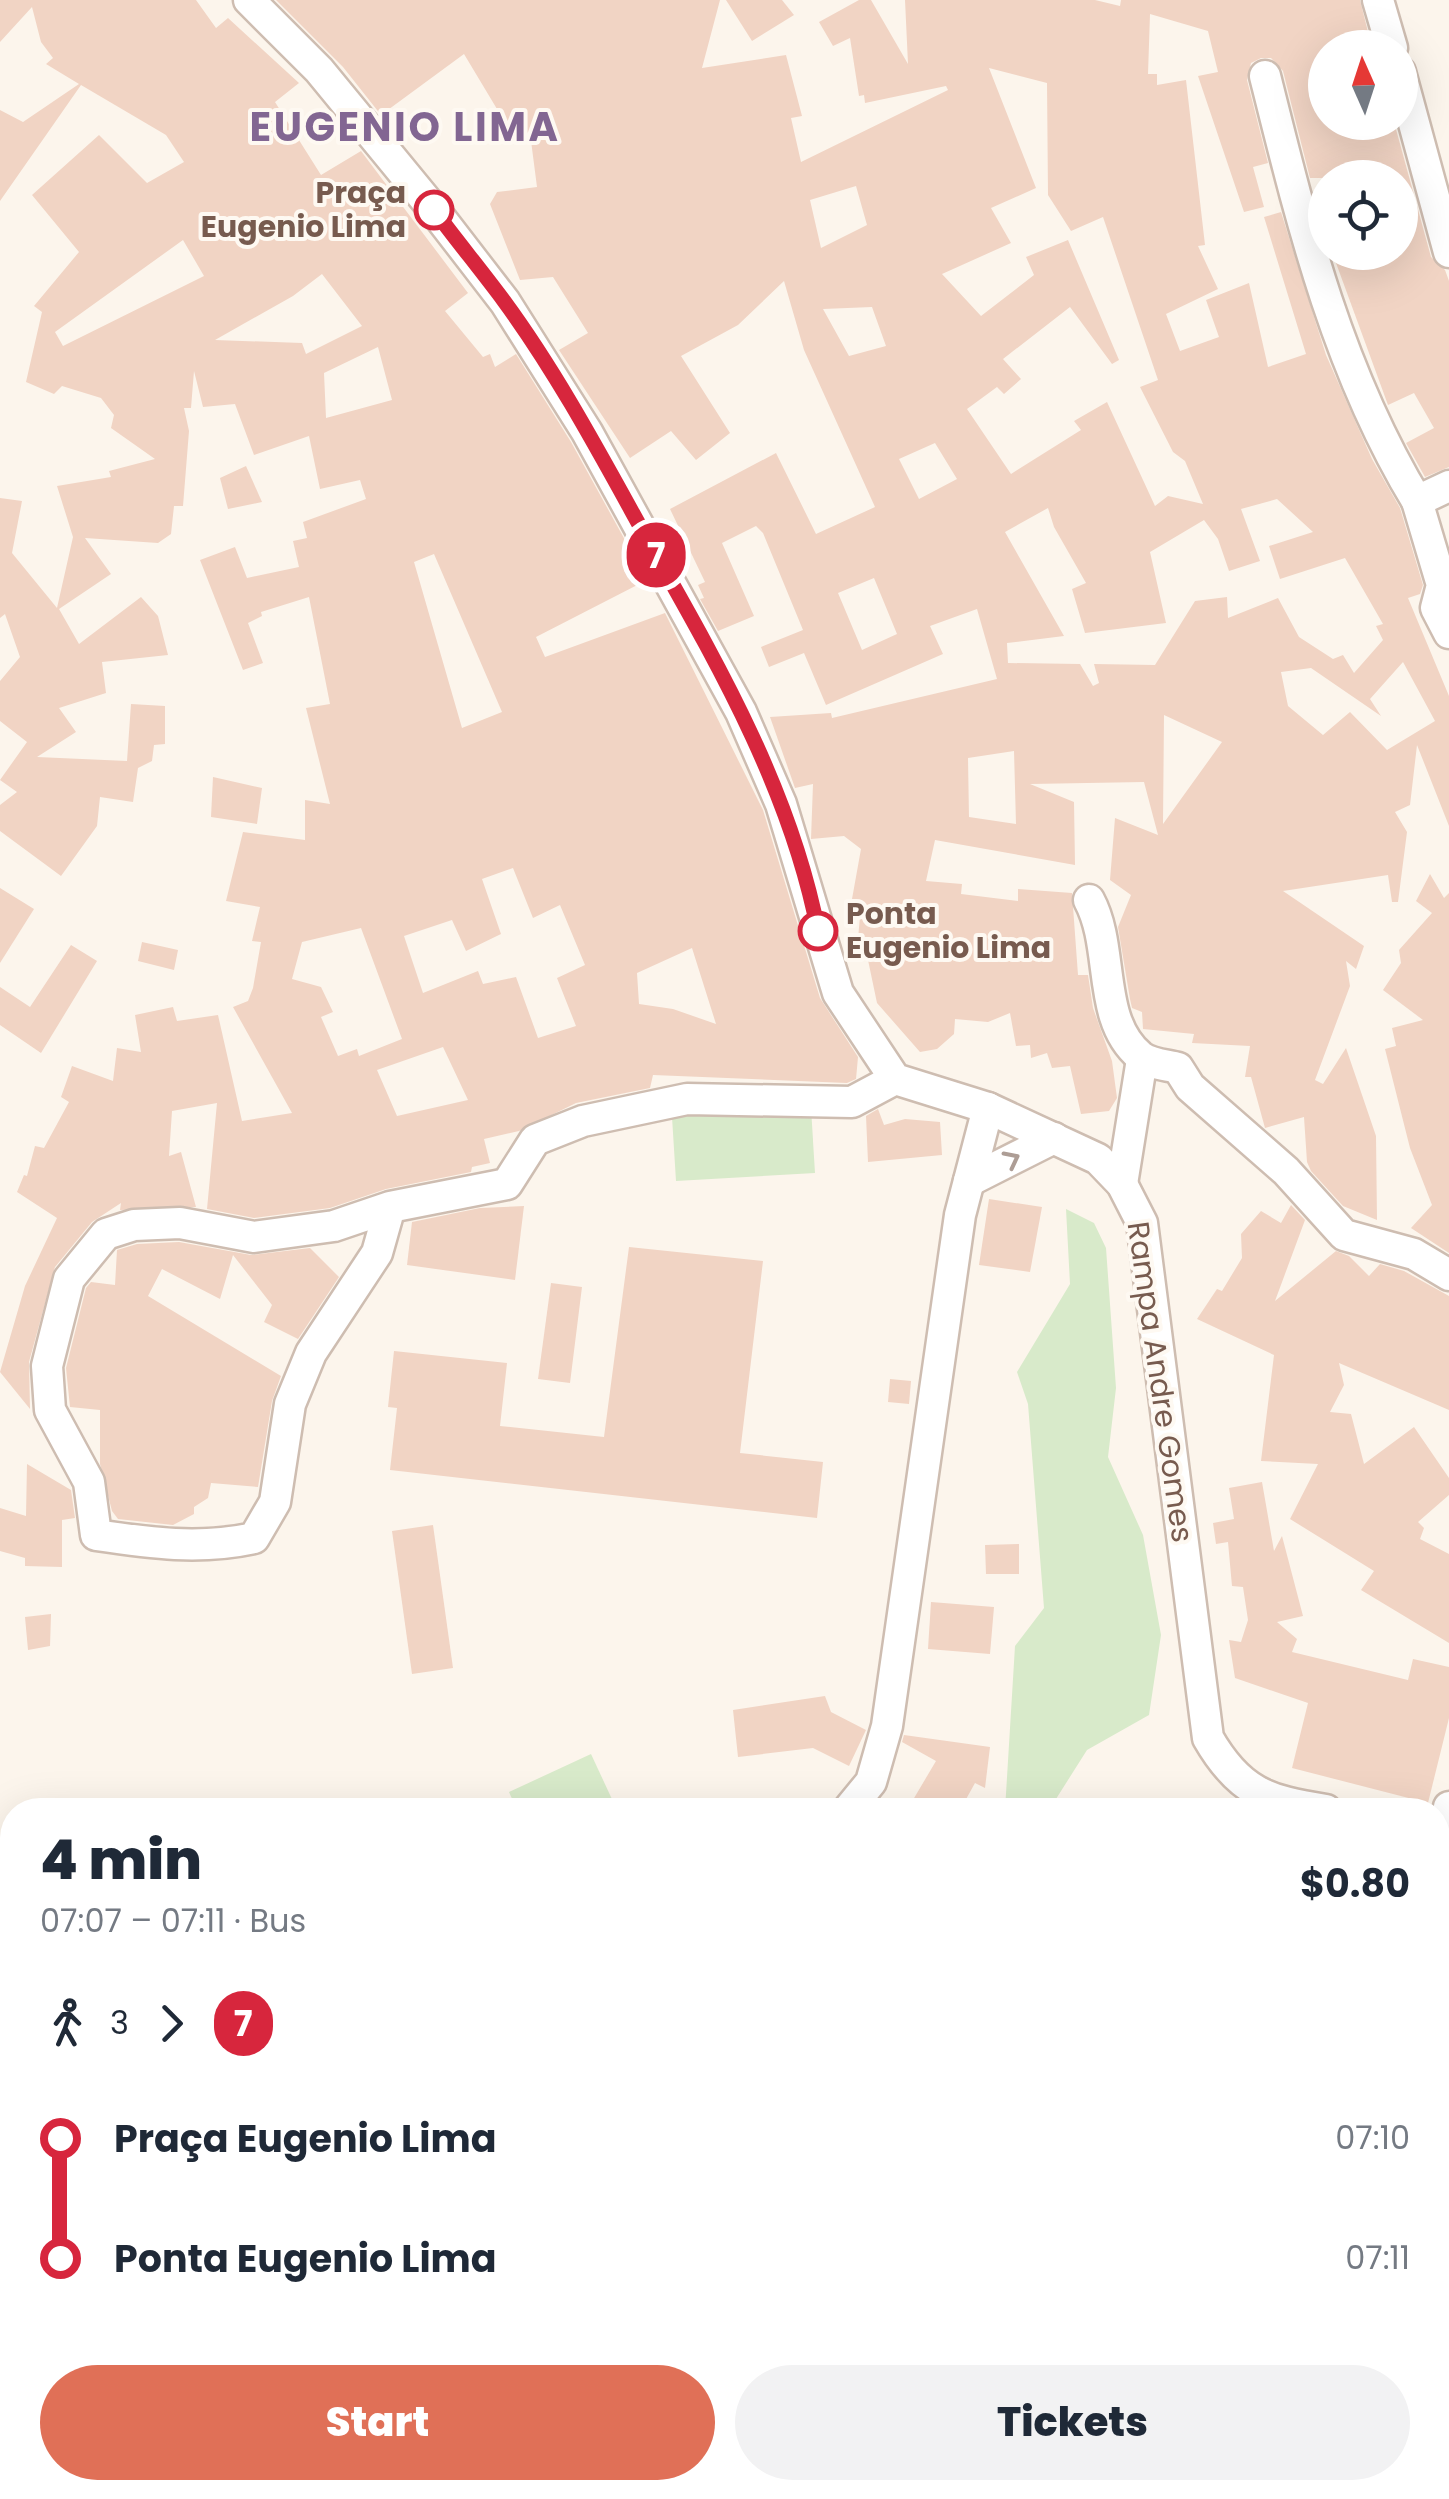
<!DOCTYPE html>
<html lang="en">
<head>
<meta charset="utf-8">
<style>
	:root { --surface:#fff; --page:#f2f2f3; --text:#1f2937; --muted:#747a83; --accent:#e07057 }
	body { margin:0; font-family:Poppins,sans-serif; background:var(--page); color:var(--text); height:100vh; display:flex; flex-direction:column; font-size:38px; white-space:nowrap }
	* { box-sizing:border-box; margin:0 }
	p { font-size:32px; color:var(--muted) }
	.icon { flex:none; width:55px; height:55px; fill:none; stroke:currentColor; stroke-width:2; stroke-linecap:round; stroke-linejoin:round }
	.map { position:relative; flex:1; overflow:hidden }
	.details { position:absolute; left:0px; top:1798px; width:1450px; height:702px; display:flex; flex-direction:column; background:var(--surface); border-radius:40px 40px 0 0; box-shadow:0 10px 40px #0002 }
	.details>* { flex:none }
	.badge { padding:0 20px; border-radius:32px; font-size:35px; line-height:65px }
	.needle { width:65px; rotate:357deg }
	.tools { position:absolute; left:1308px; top:30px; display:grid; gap:20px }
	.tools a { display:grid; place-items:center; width:110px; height:110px; border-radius:50%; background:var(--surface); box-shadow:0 10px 40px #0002; font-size:50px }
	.map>.badge { position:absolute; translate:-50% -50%; box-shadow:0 0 0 5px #fff }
	.legs { display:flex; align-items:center; gap:15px; height:110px; padding:0 40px; font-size:32px }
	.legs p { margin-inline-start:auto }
	.summary { display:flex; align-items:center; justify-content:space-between; height:170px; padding:0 40px }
	h1 { font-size:55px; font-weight:800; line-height:75px }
	.cta { display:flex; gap:20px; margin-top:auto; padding:20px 40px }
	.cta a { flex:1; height:115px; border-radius:60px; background:var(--accent); color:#fff; font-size:40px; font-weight:800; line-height:115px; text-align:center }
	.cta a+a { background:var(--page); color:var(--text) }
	ul { padding:0 40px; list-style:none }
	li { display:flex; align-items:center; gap:35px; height:120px; font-size:38px }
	li i { display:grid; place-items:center; width:15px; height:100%; margin:0 12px; background:currentColor }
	li i::after { content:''; width:25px; height:25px; margin:-12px; border:8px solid; border-radius:50%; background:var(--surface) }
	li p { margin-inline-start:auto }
	li:first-child i { background:linear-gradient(#0000 50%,currentColor 0) }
	li:last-child i { background:linear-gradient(currentColor 50%,#0000 0) }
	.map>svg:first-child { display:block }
	.green { fill:#d8eaca }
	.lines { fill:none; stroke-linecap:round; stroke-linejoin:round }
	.stream { stroke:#a6d1d7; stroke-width:8 }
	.building { fill:#f1d4c4; fill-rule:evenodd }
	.minor-casing { stroke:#cebdb1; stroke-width:35 }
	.minor { stroke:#fff; stroke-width:30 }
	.oneway { stroke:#ad9d95 }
	.line-1-casing { stroke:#fff; stroke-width:22 }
	.line-1 { stroke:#d7263d; stroke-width:15 }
	.stop-1-dot { fill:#fff; stroke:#d7263d; stroke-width:5 }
	.labels { text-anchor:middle; stroke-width:8; stroke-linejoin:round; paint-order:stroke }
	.stop-label { font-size:30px; font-weight:bold; fill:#775b4f; stroke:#fef9f2; text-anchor:end }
	.street-label { font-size:30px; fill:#775b4f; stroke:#fef9f2 }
	.district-label { font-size:40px; font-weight:bold; letter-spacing:2.5px; fill:#826692; stroke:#fef9f2 }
</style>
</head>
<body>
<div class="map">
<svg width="1449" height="2499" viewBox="0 0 1449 2499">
	<rect width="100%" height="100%" fill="#fcf5ec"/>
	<g class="green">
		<polygon points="811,1108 815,1173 676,1181 672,1117"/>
		<polygon points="1066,1209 1094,1223 1106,1248 1116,1388 1108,1457 1143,1535 1161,1635 1149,1715 1087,1750 1049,1810 1005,1810 1015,1646 1044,1608 1028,1404 1017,1372 1070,1284"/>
		<polygon points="591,1754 617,1810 517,1810 509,1792"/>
		<polygon points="1449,2402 1449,2473 1438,2469 1438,2410"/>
		<polygon points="745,2488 1130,2488 1130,2499 740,2499"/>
	</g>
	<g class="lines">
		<g class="stream">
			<polyline points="278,1810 290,1806 347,1810"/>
			<polyline points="0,1929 12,1929"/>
			<polyline points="384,2488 384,2499"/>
		</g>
	</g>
	<g class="building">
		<path d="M 0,0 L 196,0 L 216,28 L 228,18 L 299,83 L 275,102 L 321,175 L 361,151 L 364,155 L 468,293 L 445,311 L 483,357 L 490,354 L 495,367 L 516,354 L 571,442 L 647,580 L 536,637 L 545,657 L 665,613 L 763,810 L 820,998 L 858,1057 L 856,1079 L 847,1083 L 653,1075 L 650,1088 L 576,1103 L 519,1131 L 484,1139 L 490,1163 L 472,1167 L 471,1172 L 386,1189 L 330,1208 L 254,1218 L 207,1209 L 217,1103 L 172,1111 L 169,1156 L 181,1152 L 196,1207 L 120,1210 L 121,1203 L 92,1222 L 55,1267 L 29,1362 L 30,1409 L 0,1372 L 25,1286 L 57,1218 L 17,1192 L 24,1175 L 27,1176 L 35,1146 L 44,1148 L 69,1102 L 61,1097 L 72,1066 L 113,1081 L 117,1048 L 141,1052 L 135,1015 L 173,1007 L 177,1021 L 218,1015 L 242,1121 L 292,1113 L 233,1007 L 248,1001 L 253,988 L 261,942 L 252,941 L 260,907 L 226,901 L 243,832 L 305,840 L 305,800 L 330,804 L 306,708 L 330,704 L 309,597 L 261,612 L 262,616 L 248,623 L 263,663 L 243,670 L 200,560 L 235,547 L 247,578 L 299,567 L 293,541 L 307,538 L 303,522 L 366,499 L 360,480 L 320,489 L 309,436 L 254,455 L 235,404 L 203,407 L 194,371 L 191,408 L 184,408 L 189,431 L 183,506 L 174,506 L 171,534 L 158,543 L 85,538 L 111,574 L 59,609 L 79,644 L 141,597 L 158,616 L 168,655 L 102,662 L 106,693 L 59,708 L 76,732 L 37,757 L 127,761 L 131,704 L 165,706 L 165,744 L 154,745 L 152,761 L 138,768 L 133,802 L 100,797 L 97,826 L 61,876 L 0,831 L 0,805 L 17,792 L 0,780 L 27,742 L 0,721 L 0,681 L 20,657 L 5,614 L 0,618 L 0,498 L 22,501 L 12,553 L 57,608 L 73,537 L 57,486 L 111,477 L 109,471 L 155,459 L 111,428 L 114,415 L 101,398 L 62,386 L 54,394 L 26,382 L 42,312 L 34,306 L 79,252 L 32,195 L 99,135 L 147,183 L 184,162 L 166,135 L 81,85 L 0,201 L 0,110 L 23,122 L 79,84 L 46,64 L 53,58 L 41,42 L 32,7 L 0,42 ZM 183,240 L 204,276 L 63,346 L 55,332 ZM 322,274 L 362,326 L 306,354 L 302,343 L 215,340 L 293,296 ZM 378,347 L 392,400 L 326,418 L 324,373 ZM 434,554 L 502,712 L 462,728 L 414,562 ZM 513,868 L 533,918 L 560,905 L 585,965 L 557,978 L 576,1026 L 538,1038 L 516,977 L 483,984 L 478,971 L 423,993 L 404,936 L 452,920 L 466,951 L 501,934 L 482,879 ZM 361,928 L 402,1039 L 359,1056 L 357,1049 L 338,1056 L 321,1017 L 333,1012 L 321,987 L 292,979 L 302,942 ZM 692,948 L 716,1024 L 673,1009 L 639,1004 L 637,973 ZM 443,1047 L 468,1100 L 397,1116 L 377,1070 Z"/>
		<path d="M 276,0 L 720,0 L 702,68 L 786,55 L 802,116 L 791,118 L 801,162 L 948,90 L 946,86 L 865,103 L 864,95 L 859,96 L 850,38 L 833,46 L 819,22 L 859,0 L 871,0 L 908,64 L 905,0 L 1095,0 L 1120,6 L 1121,0 L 1360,0 L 1372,48 L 1325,48 L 1325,122 L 1394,122 L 1431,257 L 1445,270 L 1449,281 L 1449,467 L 1425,477 L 1406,443 L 1434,428 L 1414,393 L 1388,405 L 1332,252 L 1400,252 L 1400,178 L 1310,178 L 1283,71 L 1271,58 L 1261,58 L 1251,63 L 1247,80 L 1268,163 L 1253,167 L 1264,207 L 1244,212 L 1198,76 L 1218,72 L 1208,31 L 1150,14 L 1148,74 L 1157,74 L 1157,85 L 1186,80 L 1205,245 L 1198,246 L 1218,289 L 1166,314 L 1180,351 L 1219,337 L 1206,300 L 1249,283 L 1268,367 L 1306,354 L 1264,217 L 1281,212 L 1326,355 L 1372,459 L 1400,508 L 1423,585 L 1420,594 L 1408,598 L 1449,696 L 1449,826 L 1417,745 L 1410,805 L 1395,812 L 1407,832 L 1398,902 L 1392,902 L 1388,875 L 1283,891 L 1364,946 L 1356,969 L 1346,961 L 1350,986 L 1315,1080 L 1323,1084 L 1346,1048 L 1376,1136 L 1377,1220 L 1343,1206 L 1311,1171 L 1307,1162 L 1304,1117 L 1265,1128 L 1251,1077 L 1245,1077 L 1250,1046 L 1192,1043 L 1194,1034 L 1143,1029 L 1142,1012 L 1132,1008 L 1130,999 L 1118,927 L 1131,895 L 1110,880 L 1115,818 L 1158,835 L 1144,782 L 1030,784 L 1074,802 L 1075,865 L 935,840 L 926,881 L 962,884 L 961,894 L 1018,901 L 1018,889 L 1072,893 L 1078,975 L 1088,975 L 1093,1008 L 1112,1061 L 1117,1098 L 1109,1111 L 1081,1114 L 1070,1066 L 1052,1068 L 1047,1053 L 1031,1058 L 1030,1045 L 1016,1046 L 1010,1013 L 988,1022 L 955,1019 L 954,1034 L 937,1049 L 920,1052 L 877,1003 L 868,960 L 874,943 L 858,939 L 861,905 L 852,899 L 861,849 L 844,836 L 811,839 L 813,784 L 795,788 L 770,717 L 831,713 L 832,718 L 997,679 L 977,609 L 930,626 L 943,654 L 826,705 L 804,653 L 769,667 L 761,647 L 803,630 L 763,533 L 756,526 L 722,543 L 754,616 L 718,631 L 700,599 L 704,598 L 698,585 L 705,582 L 670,509 L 776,453 L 816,534 L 875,507 L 804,350 L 784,281 L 738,325 L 681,356 L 730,433 L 696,460 L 671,431 L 630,458 L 559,350 L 588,333 L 553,277 L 520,280 L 490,204 L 497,192 L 537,187 L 530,133 L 509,129 L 464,54 L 381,115 L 343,67 ZM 989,68 L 1047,83 L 1048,195 L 1071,231 L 1103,217 L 1158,380 L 1140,387 L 1173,452 L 1185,461 L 1203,504 L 1168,496 L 1155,506 L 1107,402 L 1074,421 L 1081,430 L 1011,474 L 967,409 L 997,387 L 1004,394 L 1021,379 L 1003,359 L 1070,307 L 1112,364 L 1119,360 L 1068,240 L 1026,257 L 1034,275 L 981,316 L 942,274 L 1011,243 L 991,208 L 1036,188 ZM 856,186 L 867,225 L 821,248 L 810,200 ZM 872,307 L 886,346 L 849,356 L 823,309 ZM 935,443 L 957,479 L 919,499 L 899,459 ZM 1277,499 L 1313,532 L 1269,546 L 1280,579 L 1345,558 L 1383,624 L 1376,626 L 1383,640 L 1354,673 L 1343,655 L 1333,659 L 1299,637 L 1278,598 L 1228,618 L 1227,597 L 1195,601 L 1155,665 L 1094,664 L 1099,683 L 1093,686 L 1080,664 L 1008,663 L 1007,643 L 1064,636 L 1005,532 L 1048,508 L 1054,527 L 1086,583 L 1072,589 L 1085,633 L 1166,623 L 1150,552 L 1204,520 L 1218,539 L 1229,571 L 1260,561 L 1241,509 ZM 874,578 L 897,634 L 862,650 L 838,593 ZM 1403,662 L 1435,721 L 1387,750 L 1350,712 L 1323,735 L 1288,706 L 1281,672 L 1311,668 L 1381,716 L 1370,699 ZM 1164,715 L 1222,742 L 1163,824 ZM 1014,751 L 1016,824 L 969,817 L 968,758 Z"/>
		<polygon points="726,0 782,0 794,15 752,41"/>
		<polygon points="246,466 262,502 228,509 220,478"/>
		<polygon points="213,777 262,788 257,824 211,817"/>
		<polygon points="1430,874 1444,898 1449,893 1449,1253 1411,1228 1432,1205 1410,1148 1385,1049 1396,1046 1392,1028 1423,1020 1383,990 1401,963 1399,950 1432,913 1416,901"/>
		<polygon points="0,888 34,909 0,963"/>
		<polygon points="142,942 178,950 174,970 138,961"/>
		<polygon points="71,945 97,961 41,1053 0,1025 0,987 30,1007"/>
		<polygon points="878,1109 884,1125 905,1119 940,1122 942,1155 868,1162 866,1116"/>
		<polygon points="989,1199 1042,1207 1030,1272 979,1265"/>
		<polygon points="1291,1205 1305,1220 1275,1301 1336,1251 1349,1256 1369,1276 1380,1264 1404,1271 1449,1296 1449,1410 1339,1363 1344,1385 1330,1412 1351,1414 1364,1464 1414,1427 1449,1478 1449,1495 1418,1522 1424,1528 1420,1539 1449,1554 1449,1643 1361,1590 1374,1571 1290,1519 1318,1464 1261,1461 1274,1355 1197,1319 1217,1289 1222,1291 1242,1258 1241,1234 1261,1211 1281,1223"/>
		<polygon points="524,1206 515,1280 407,1265 412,1222 480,1208"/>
		<polygon points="179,1242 251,1255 310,1248 339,1277 298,1339 264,1322 272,1305 233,1255 220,1299 162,1269 148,1296 281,1376 272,1401 258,1487 211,1483 208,1498 194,1507 194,1514 173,1525 118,1519 112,1511 100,1464 100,1410 70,1407 66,1368 86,1288 91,1282 115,1285 117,1250 137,1244"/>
		<polygon points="629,1247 763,1261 740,1453 823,1462 817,1518 390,1470 397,1408 388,1407 394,1351 507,1363 500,1426 604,1437"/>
		<polygon points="551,1283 582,1287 570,1383 538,1379"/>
		<polygon points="890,1379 911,1381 909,1404 888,1402"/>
		<polygon points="27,1464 71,1490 75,1518 62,1520 62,1567 25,1566 25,1558 0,1551 0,1508 26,1516"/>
		<polygon points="1262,1482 1274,1551 1282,1536 1303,1616 1277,1622 1297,1639 1292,1652 1408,1680 1413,1659 1449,1667 1449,1718 1428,1803 1292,1768 1308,1703 1235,1678 1229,1640 1241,1642 1248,1620 1243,1587 1232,1586 1228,1542 1216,1544 1213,1523 1234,1519 1229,1488"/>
		<polygon points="433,1525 453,1668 412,1674 392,1531"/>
		<polygon points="1019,1544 1019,1574 986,1574 985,1545"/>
		<polygon points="931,1602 994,1607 990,1654 928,1649"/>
		<polygon points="51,1614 50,1646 28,1650 25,1617"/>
		<polygon points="825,1696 831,1712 866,1730 849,1766 813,1748 738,1757 733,1710"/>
		<polygon points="904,1735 990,1747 985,1788 975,1783 960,1810 907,1810 936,1761 902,1742"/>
	</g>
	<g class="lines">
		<g class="minor-casing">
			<g id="minor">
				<path d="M 249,0 L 319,70 L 434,210 L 505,302 L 587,432 L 741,712 L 781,804 L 838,993 L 895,1079 L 988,1108 L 1098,1159 L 1122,1184 L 1142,1223 L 1208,1738 C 1239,1792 1267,1801 1326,1810"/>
				<polyline points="1378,0 1392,48"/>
				<polyline points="1400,72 1449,252"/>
				<path d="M 1265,76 C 1302,224 1337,369 1417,501 L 1449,486"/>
				<polyline points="1417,501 1442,585 1436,608 1449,633"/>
				<path d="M 1089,900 C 1115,948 1096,1019 1140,1056 C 1149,1064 1167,1065 1178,1068 L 1190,1087 L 1286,1171 L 1344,1235 L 1414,1254 L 1449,1275"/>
				<polyline points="969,1181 1054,1138"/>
				<polyline points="1122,1184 1142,1059"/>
				<path d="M 390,1207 L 377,1253 L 311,1353 L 290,1404 L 275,1502 L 254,1538 C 200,1550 150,1543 96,1535 L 89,1482 L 50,1410 L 47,1366 L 69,1279 L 106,1234 L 134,1225 L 180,1223 L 254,1237 L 334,1226 L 390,1207 L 507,1184 L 535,1140 L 583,1121 L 687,1099 L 852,1102 L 895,1079"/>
				<polyline points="848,1810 871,1782 887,1726 960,1215 988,1108"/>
				<polyline points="1445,1829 1449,1807"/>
				<polyline points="1438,2165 1449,2084"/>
				<polyline points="1438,2389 1449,2391"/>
				<polyline points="1400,2491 1449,2496"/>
			</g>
		</g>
		<use href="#minor" class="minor"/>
	</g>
	<defs><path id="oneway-chevron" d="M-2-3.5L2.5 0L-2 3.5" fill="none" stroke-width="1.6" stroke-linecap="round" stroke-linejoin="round" transform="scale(2.5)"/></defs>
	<use class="oneway" href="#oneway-chevron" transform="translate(1012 1159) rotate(-27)"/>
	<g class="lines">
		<g class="line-1-casing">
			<path id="line-1" d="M 434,210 C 457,241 481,270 504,301 C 562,380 608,469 656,555 C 723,673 792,796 818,931"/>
		</g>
		<use href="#line-1" class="line-1"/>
	</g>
	<g class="stop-1-dot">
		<circle cx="434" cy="210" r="18"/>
		<circle cx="818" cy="931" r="18"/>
	</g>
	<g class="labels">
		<g class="stop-label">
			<text x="406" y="203">Praça<tspan x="406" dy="34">Eugenio Lima</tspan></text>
			<text x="846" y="924" text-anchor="start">Ponta<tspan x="846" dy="34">Eugenio Lima</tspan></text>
		</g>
		<g class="street-label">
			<text transform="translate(1160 1382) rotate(82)" y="10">Rampa Andre Gomes</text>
		</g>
		<g class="district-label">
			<text x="405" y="141">EUGENIO LIMA</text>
		</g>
	</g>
</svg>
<div class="tools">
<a><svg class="needle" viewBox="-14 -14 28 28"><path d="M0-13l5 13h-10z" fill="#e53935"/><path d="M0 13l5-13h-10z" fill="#747a83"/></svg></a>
<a><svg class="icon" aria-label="locate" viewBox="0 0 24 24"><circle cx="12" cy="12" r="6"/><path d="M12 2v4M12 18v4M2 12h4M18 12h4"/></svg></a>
</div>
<b class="badge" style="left:656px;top:555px;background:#d7263d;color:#fff">7</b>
<section class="details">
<div class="summary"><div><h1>4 min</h1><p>07:07 – 07:11 · Bus</p></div><b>$0.80</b></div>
<div class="legs"><svg class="icon" aria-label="walk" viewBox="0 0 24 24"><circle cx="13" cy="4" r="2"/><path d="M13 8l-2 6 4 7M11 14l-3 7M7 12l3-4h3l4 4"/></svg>3<svg class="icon" aria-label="forward" viewBox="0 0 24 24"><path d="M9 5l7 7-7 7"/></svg><b class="badge" style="background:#d7263d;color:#fff">7</b></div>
<ul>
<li><i style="color:#d7263d"></i><b>Praça Eugenio Lima</b><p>07:10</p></li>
<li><i style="color:#d7263d"></i><b>Ponta Eugenio Lima</b><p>07:11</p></li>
</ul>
<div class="cta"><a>Start</a><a>Tickets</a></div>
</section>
</div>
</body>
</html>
